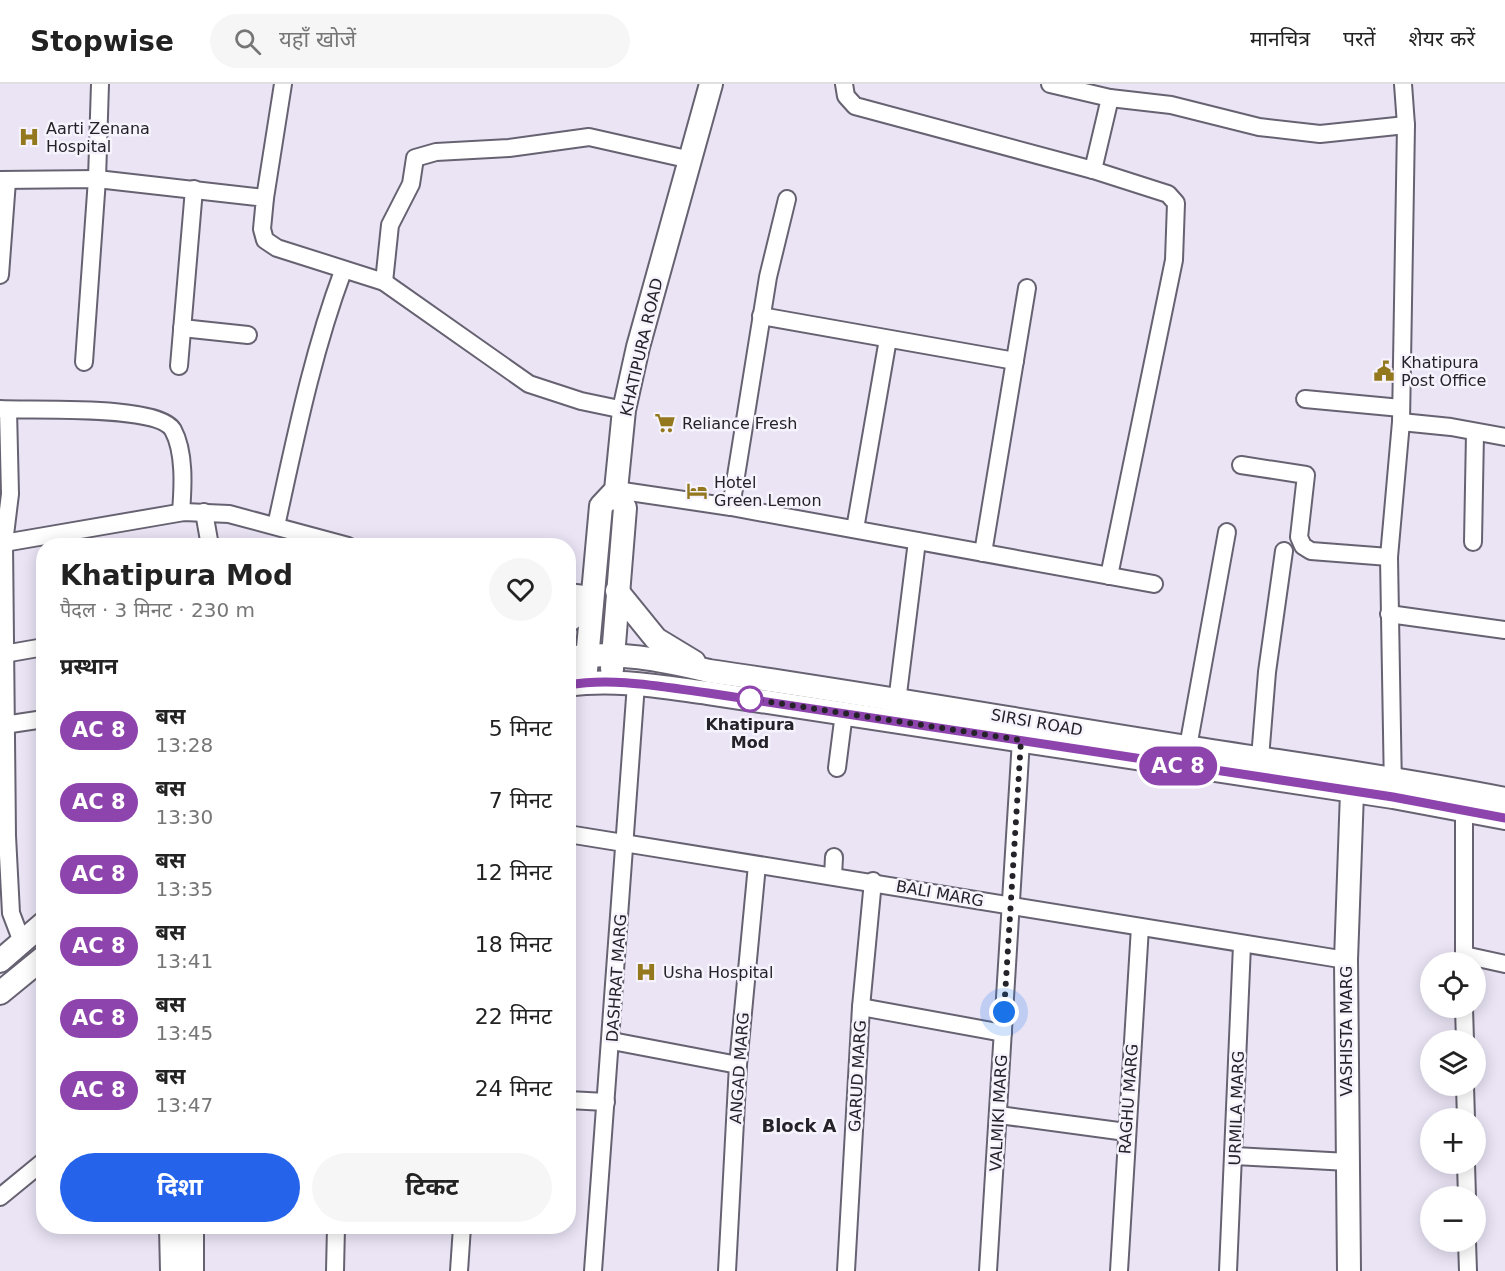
<!DOCTYPE html>
<html lang="hi">
<head>
<meta charset="utf-8">
<style>
	:root { --surface:#fff; --page:#f6f6f6; --text:#222; --muted:#767676; --line:#e0e0e0; --accent:#2563eb }
	body { margin:0; font-family:"DejaVu Sans","Noto Sans Devanagari",sans-serif; background:var(--page); color:var(--text); height:100vh; display:flex; flex-direction:column; font-size:22px; white-space:nowrap }
	* { box-sizing:border-box; margin:0 }
	p { font-size:20px; color:var(--muted) }
	.icon { flex:none; width:33px; height:33px; fill:none; stroke:currentColor; stroke-width:2; stroke-linecap:round; stroke-linejoin:round }
	.map { position:relative; flex:1; overflow:hidden }
	.panel { position:absolute; left:36px; top:454px; width:540px; height:696px; display:flex; flex-direction:column; background:var(--surface); border-radius:24px; box-shadow:0 3px 15px #0003 }
	.panel>* { flex:none }
	.badge { padding:0 12px; border-radius:20px; font-size:21px; line-height:39px }
	.fabs { position:absolute; left:1420px; top:868px; display:grid; gap:12px }
	.fabs a { display:grid; place-items:center; width:66px; height:66px; border-radius:50%; background:var(--surface); box-shadow:0 3px 15px #0003; font-size:30px }
	.you { position:absolute; width:30px; height:30px; margin:-15px; border:4px solid #fff; border-radius:50%; background:#1a73e8; box-shadow:0 0 0 9px #1a73e833 }
	.map>.badge { position:absolute; translate:-50% -50%; box-shadow:0 0 0 3px #fff }
	h2 { padding:0 24px; font-size:22px; line-height:54px }
	.round { display:grid; place-items:center; flex:none; width:63px; height:63px; border-radius:32px; background:var(--page) }
	.overview { display:flex; align-items:center; justify-content:space-between; height:102px; padding:0 24px }
	h1 { font-size:28px; font-weight:700; line-height:45px }
	.cta { display:flex; gap:12px; margin-top:auto; padding:12px 24px }
	.cta a { flex:1; height:69px; border-radius:36px; background:var(--accent); color:#fff; font-size:24px; font-weight:700; line-height:69px; text-align:center }
	.cta a+a { background:var(--page); color:var(--text) }
	ul { padding:0; list-style:none }
	li { display:flex; align-items:center; gap:18px; height:72px; padding:0 24px }
	li div { flex:1 }
	li b { display:block; font-size:22px }
	li em { font-style:normal }
	li .badge { min-width:66px; font-weight:700; text-align:center }
	header { display:flex; align-items:center; gap:36px; box-sizing:border-box; height:84px; padding:0 30px; background:var(--surface); border-bottom:2px solid var(--line) }
	header strong { font-size:28px }
	nav { display:flex; gap:33px; margin-inline-start:auto; font-size:21px }
	.search { width:420px; height:54px; background:var(--page); display:flex; align-items:center; gap:15px; box-sizing:border-box; padding:0 21px; border-radius:33px; color:var(--muted); font-size:22px }
	.map>svg:first-child { display:block }
	.lines { fill:none; stroke-linecap:round; stroke-linejoin:round }
	.street-casing { stroke:#676271; stroke-width:20 }
	.secondary-casing { stroke:#676271; stroke-width:26 }
	.street { stroke:#fff; stroke-width:16 }
	.secondary { stroke:#fff; stroke-width:22 }
	.line-casing { stroke:#fff; stroke-width:14 }
	.line { stroke:#8e44ad; stroke-width:9 }
	.walk { stroke:#252329; stroke-width:6; stroke-dasharray:0 10.8 }
	.stop-dot { fill:#fff; stroke:#8e44ad; stroke-width:3 }
	.labels { text-anchor:middle; stroke-width:5; stroke-linejoin:round; paint-order:stroke }
	.poi-label { font-size:16px; fill:#252329; stroke:#f6f3fd; text-anchor:start }
	.street-label { font-size:16px; fill:#252329; stroke:#f6f3fd }
	.stop-label { font-size:16px; font-weight:bold; fill:#252329; stroke:#f6f3fd }
	.neighbourhood-label { font-size:18px; font-weight:bold; fill:#252329; stroke:#f6f3fd }
</style>
</head>
<body>
<header>
<strong>Stopwise</strong>
<div class="search"><svg class="icon" aria-label="search" viewBox="0 0 24 24"><circle cx="10" cy="10" r="6"/><path d="M15 15l6 6"/></svg>यहाँ खोजें</div>
<nav><a>मानचित्र</a><a>परतें</a><a>शेयर करें</a></nav>
</header>
<div class="map">
<svg width="1505" height="1187" viewBox="0 0 1505 1187">
	<rect width="100%" height="100%" fill="#eae4f5"/>
	<g class="lines">
		<g class="street-casing">
			<g id="street">
				<polyline points="844,0 846,12 855,22 1093,86 1168,110 1176,119 1174,176 1109,492"/>
				<polyline points="1050,0 1110,14 1171,21 1259,43 1320,50 1406,41"/>
				<polyline points="1093,86 1110,14"/>
				<polyline points="0,96 97,95 265,114 262,145 265,156 277,164 384,198 529,300 581,317 624,326"/>
				<polyline points="265,114 283,0"/>
				<polyline points="0,191 7,97"/>
				<polyline points="384,198 390,141 411,100 415,74 436,68 509,64 589,53 691,76"/>
				<polyline points="761,232 1015,277"/>
				<polyline points="182,244 248,251"/>
				<polyline points="84,278 97,95 100,0"/>
				<polyline points="179,282 194,105"/>
				<polyline points="1305,315 1401,324"/>
				<path d="M 0,325 C 30,327 158,320 173,346 C 185,368 183,403 181,428"/>
				<polyline points="8,326 10,410 4,459 7,752 11,829 22,858"/>
				<polyline points="1401,338 1451,343 1505,353"/>
				<polyline points="1241,381 1306,391 1299,453 1303,462 1311,467 1389,473"/>
				<polyline points="616,406 731,423 1154,500"/>
				<polyline points="731,423 768,193 787,115"/>
				<polyline points="204,428 210,462"/>
				<path d="M 276,442 C 295,356 312,270 343,187"/>
				<polyline points="855,445 888,255"/>
				<polyline points="1473,458 1475,349"/>
				<polyline points="4,459 184,428 229,430 348,462"/>
				<polyline points="983,469 1027,204"/>
				<polyline points="568,508 592,511"/>
				<polyline points="1389,530 1505,546"/>
				<polyline points="4,570 44,563"/>
				<polyline points="896,626 917,457"/>
				<polyline points="4,641 44,635"/>
				<polyline points="1188,663 1227,448"/>
				<polyline points="1260,674 1267,588 1284,467"/>
				<polyline points="837,684 844,629"/>
				<polyline points="1393,706 1389,473 1401,338 1406,41 1403,0"/>
				<polyline points="1464,726 1464,879"/>
				<polyline points="568,750 1346,876"/>
				<polyline points="833,792 834,773"/>
				<polyline points="1464,871 1505,880"/>
				<polyline points="861,923 1003,949"/>
				<polyline points="1464,924 1465,957"/>
				<polyline points="612,957 738,981"/>
				<polyline points="1465,1002 1466,1035"/>
				<polyline points="568,1016 606,1018"/>
				<polyline points="999,1031 1126,1048"/>
				<polyline points="1235,1072 1348,1078"/>
				<polyline points="1466,1080 1467,1113"/>
				<polyline points="0,1113 44,1077"/>
				<polyline points="1467,1158 1468,1187"/>
				<polyline points="335,1187 336,1143"/>
				<polyline points="459,1187 462,1143"/>
				<polyline points="593,1187 636,600"/>
				<polyline points="727,1187 738,981 757,781"/>
				<polyline points="846,1187 861,923 873,797"/>
				<polyline points="988,1187 1021,656"/>
				<polyline points="1119,1187 1140,843"/>
				<polyline points="1228,1187 1242,861"/>
			</g>
		</g>
		<g class="secondary-casing">
			<g id="secondary">
				<polyline points="617,507 656,555 694,578"/>
				<polyline points="568,537 592,519"/>
				<path d="M 568,574 C 615,566 663,576 709,587 C 869,610 1028,638 1187,663 C 1294,680 1399,694 1505,715"/>
				<polyline points="612,585 625,424 616,406"/>
				<polyline points="586,586 601,422 616,406 624,326 638,263 711,0"/>
				<path d="M 568,601 C 614,594 662,603 708,609 L 1393,713 L 1505,734"/>
				<polyline points="0,877 44,839"/>
				<polyline points="0,909 44,873"/>
				<polyline points="171,1143 172,1187"/>
				<polyline points="192,1143 192,1187"/>
				<polyline points="1349,1187 1346,876 1352,708"/>
			</g>
		</g>
		<use href="#street" class="street"/>
		<use href="#secondary" class="secondary"/>
	</g>
	<g class="lines">
		<g class="line-casing">
			<path id="line" d="M 568,601 C 614,593 662,603 708,609 L 1393,713 L 1505,734"/>
		</g>
		<use href="#line" class="line"/>
		<polyline class="walk" points="750,615 1021,656 1004,928"/>
	</g>
	<defs>
		<g id="hospital-bare" transform="scale(1.62)"><path d="M-5-5h3v3.5h4V-5h3V5h-3V1.5h-4V5h-3Z" fill="#93781e" stroke="#f6f3fd" stroke-width="2.5" paint-order="stroke"/></g>
		<g id="civic-bare" transform="scale(1.62)"><path d="M-.6-6.5H3V-4.5H.6V-3L4-1V1h2V6H-6V1h2V-1L-.6-3ZM-1.2 2.5V6h2.4V2.5Z" fill="#93781e" stroke="#f6f3fd" stroke-width="2.5" paint-order="stroke"/></g>
		<g id="supermarket-bare" transform="scale(1.62)"><path d="M-6-5.5h2.5l.6 2H6L4.5 2H-2.5L-4.4-4H-6ZM-1.5 3.2a1.3 1.3 0 1 0 .1 0ZM3 3.2a1.3 1.3 0 1 0 .1 0Z" fill="#93781e" stroke="#f6f3fd" stroke-width="2.5" paint-order="stroke"/></g>
		<g id="hotel-bare" transform="scale(1.62)"><path d="M-6-4.5h1.5V1H6V5H4.5V3h-9V5H-6ZM-4 0a1.8 1.8 0 1 1 3.6 0ZM.5 0V-2.5h3Q6-2.5 6 0Z" fill="#93781e" stroke="#f6f3fd" stroke-width="2.5" paint-order="stroke"/></g>
	</defs>
	<g fill-rule="evenodd">
		<use href="#hospital-bare" x="29" y="53"/>
		<use href="#civic-bare" x="1384" y="287"/>
		<use href="#supermarket-bare" x="665" y="339"/>
		<use href="#hotel-bare" x="697" y="407"/>
		<use href="#hospital-bare" x="646" y="888"/>
	</g>
	<circle class="stop-dot" cx="750" cy="615" r="12"/>
	<g class="labels">
		<g class="poi-label">
			<text x="46" y="50">Aarti Zenana<tspan x="46" dy="18">Hospital</tspan></text>
			<text x="1401" y="284">Khatipura<tspan x="1401" dy="18">Post Office</tspan></text>
			<text x="682" y="345">Reliance Fresh</text>
			<text x="714" y="404">Hotel<tspan x="714" dy="18">Green Lemon</tspan></text>
			<text x="663" y="894">Usha Hospital</text>
		</g>
		<g class="street-label">
			<text transform="translate(641 263) rotate(-77)" y="6">KHATIPURA ROAD</text>
			<text transform="translate(1037 638) rotate(10)" y="6">SIRSI ROAD</text>
			<text transform="translate(940 809) rotate(10)" y="6">BALI MARG</text>
			<text transform="translate(616 894) rotate(-86)" y="6">DASHRAT MARG</text>
			<text transform="translate(1346 947) rotate(-90)" y="6">VASHISTA MARG</text>
			<text transform="translate(739 984) rotate(-86)" y="6">ANGAD MARG</text>
			<text transform="translate(857 992) rotate(-87)" y="6">GARUD MARG</text>
			<text transform="translate(1128 1015) rotate(-86)" y="6">RAGHU MARG</text>
			<text transform="translate(1236 1024) rotate(-88)" y="6">URMILA MARG</text>
			<text transform="translate(998 1029) rotate(-87)" y="6">VALMIKI MARG</text>
		</g>
		<g class="stop-label">
			<text x="750" y="646">Khatipura<tspan x="750" dy="18">Mod</tspan></text>
		</g>
		<g class="neighbourhood-label">
			<text x="799" y="1048">Block A</text>
		</g>
	</g>
</svg>
<div class="fabs">
<a><svg class="icon" aria-label="locate" viewBox="0 0 24 24"><circle cx="12" cy="12" r="6"/><path d="M12 2v4M12 18v4M2 12h4M18 12h4"/></svg></a>
<a><svg class="icon" aria-label="layers" viewBox="0 0 24 24"><path d="M12 4l9 5-9 5-9-5zM3 14l9 5 9-5"/></svg></a>
<a>+</a>
<a>−</a>
</div>
<div class="you" style="left:1004px;top:928px"></div>
<b class="badge" style="left:1178px;top:682px;background:#8e44ad;color:#fff">AC 8</b>
<section class="panel">
<div class="overview"><div><h1>Khatipura Mod</h1><p>पैदल · 3 मिनट · 230 m</p></div><a class="round"><svg class="icon" aria-label="heart" viewBox="0 0 24 24"><path d="M12 20l-8-8c-3-5 5-10 8-4 3-6 11-1 8 4z"/></svg></a></div>
<h2>प्रस्थान</h2>
<ul>
<li><span class="badge" style="background:#8e44ad;color:#fff">AC 8</span><div><b>बस</b><p>13:28</p></div><em>5 मिनट</em></li>
<li><span class="badge" style="background:#8e44ad;color:#fff">AC 8</span><div><b>बस</b><p>13:30</p></div><em>7 मिनट</em></li>
<li><span class="badge" style="background:#8e44ad;color:#fff">AC 8</span><div><b>बस</b><p>13:35</p></div><em>12 मिनट</em></li>
<li><span class="badge" style="background:#8e44ad;color:#fff">AC 8</span><div><b>बस</b><p>13:41</p></div><em>18 मिनट</em></li>
<li><span class="badge" style="background:#8e44ad;color:#fff">AC 8</span><div><b>बस</b><p>13:45</p></div><em>22 मिनट</em></li>
<li><span class="badge" style="background:#8e44ad;color:#fff">AC 8</span><div><b>बस</b><p>13:47</p></div><em>24 मिनट</em></li>
</ul>
<div class="cta"><a>दिशा</a><a>टिकट</a></div>
</section>
</div>
</body>
</html>
